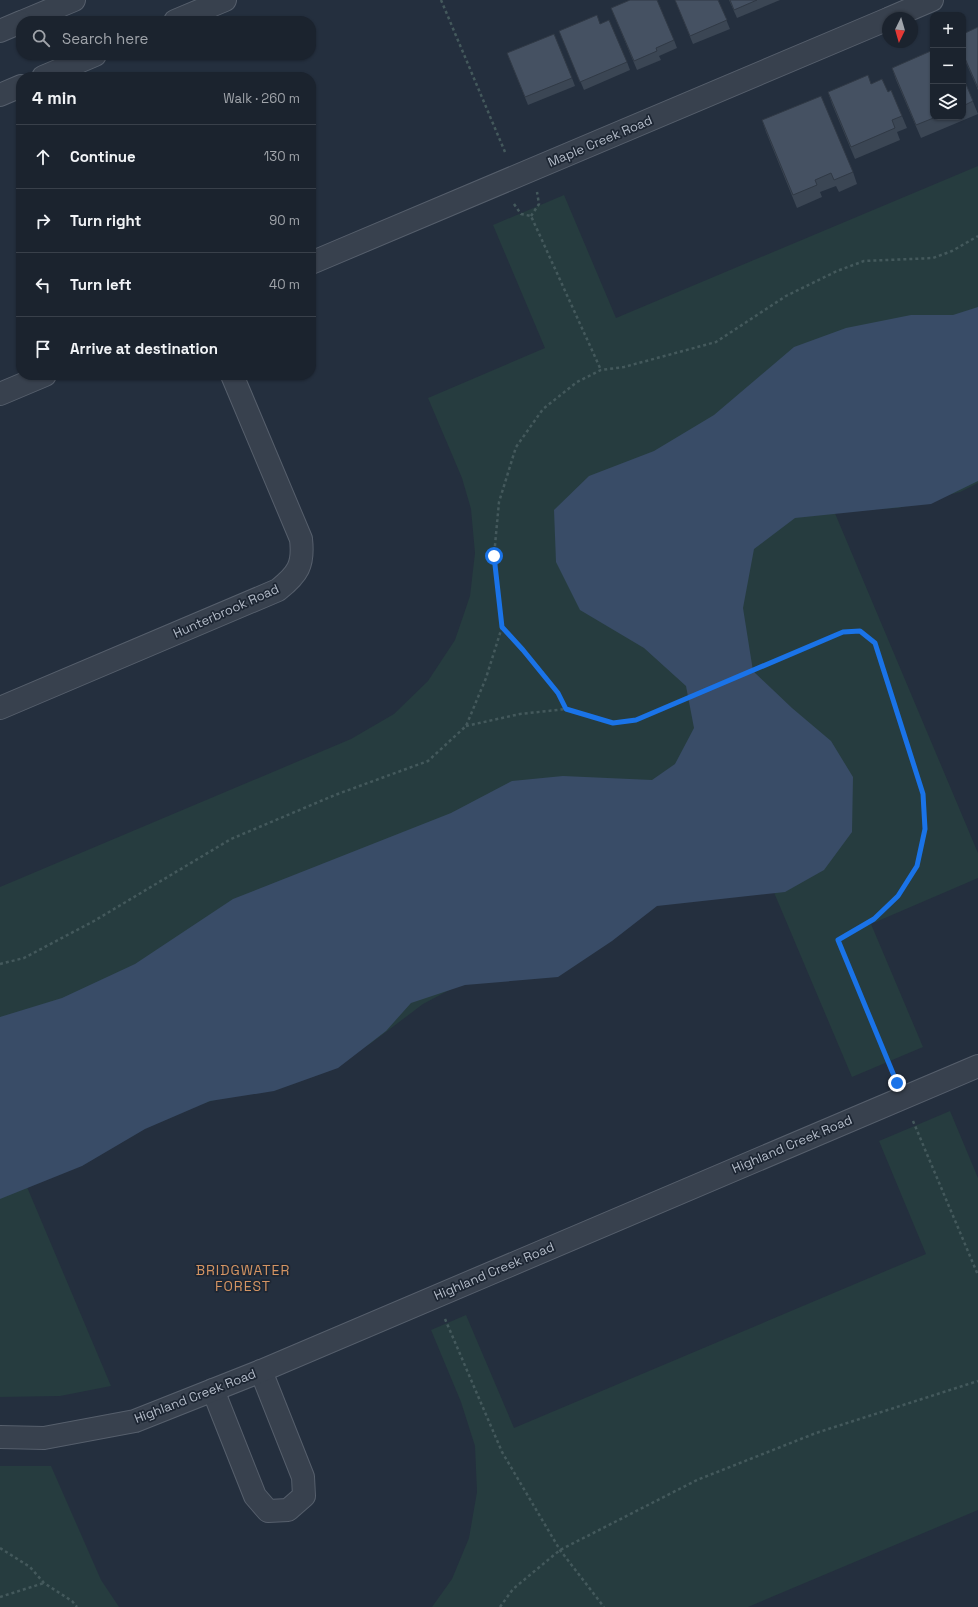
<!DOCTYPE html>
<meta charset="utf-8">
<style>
body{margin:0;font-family:"Space Grotesk",sans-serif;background:#282f3a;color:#f1f3f6}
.controls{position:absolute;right:12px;top:12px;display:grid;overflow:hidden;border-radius:8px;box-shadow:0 1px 3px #0004}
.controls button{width:36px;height:36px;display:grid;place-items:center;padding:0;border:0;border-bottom:1px solid #39404a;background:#1b232e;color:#f1f3f6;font:20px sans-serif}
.compass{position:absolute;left:882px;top:12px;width:36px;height:36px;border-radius:50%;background:#1b232e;box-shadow:0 1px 3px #0004;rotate:185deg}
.stop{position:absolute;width:12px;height:12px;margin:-9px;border:3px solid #1a73e8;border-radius:50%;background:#fff}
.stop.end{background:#1a73e8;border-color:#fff;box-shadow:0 1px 4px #0008}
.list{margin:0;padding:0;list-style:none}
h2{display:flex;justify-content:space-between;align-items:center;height:52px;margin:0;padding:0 16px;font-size:17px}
h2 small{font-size:13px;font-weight:400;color:#a0a4aa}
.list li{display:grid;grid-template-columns:26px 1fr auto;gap:12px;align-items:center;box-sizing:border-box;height:64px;padding:0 16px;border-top:1px solid #39404a}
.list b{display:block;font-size:15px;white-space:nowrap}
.list em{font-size:13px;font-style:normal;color:#a0a4aa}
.icon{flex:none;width:22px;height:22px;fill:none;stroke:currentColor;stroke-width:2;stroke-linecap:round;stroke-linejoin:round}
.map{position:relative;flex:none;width:978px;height:1607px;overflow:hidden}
.search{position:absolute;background:#1b232e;box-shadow:0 1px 3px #0004;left:16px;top:16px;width:300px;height:44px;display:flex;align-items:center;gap:10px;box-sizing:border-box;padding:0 14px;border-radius:16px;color:#a0a4aa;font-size:15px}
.panel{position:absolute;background:#1b232e;box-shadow:0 1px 3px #0004;left:16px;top:72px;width:300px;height:308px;border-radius:16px}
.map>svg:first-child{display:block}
</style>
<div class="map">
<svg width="978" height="1607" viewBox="0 0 978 1607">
<rect width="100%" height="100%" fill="#242f3e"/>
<g fill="#263c3f">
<polygon points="978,166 978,483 960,492 898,508 834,511 978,853 978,878 871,924 923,1047 852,1077 770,883 664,901 486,978 453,988 423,1004 370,1044 334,1064 182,1110 27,1187 111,1386 60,1396 0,1397 0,887 351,739 394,714 428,681 455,640 470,596 475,553 471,509 462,478 428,398 545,348 493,225 564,195 616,318"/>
<polygon points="950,1111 978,1178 978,1510 748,1607 432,1607 452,1579 469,1538 477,1492 475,1446 461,1402 431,1330 466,1315 514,1428 926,1254 879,1141"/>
<polygon points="0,1466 51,1466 101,1580 119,1607 0,1607"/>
</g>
<polygon fill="#394c67" points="978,307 978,481 931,504 795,518 754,549 743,608 753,671 792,708 831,741 853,777 852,832 824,870 785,892 657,906 612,941 558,977 465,985 411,1003 386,1031 338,1068 274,1091 210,1101 145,1129 82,1166 0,1199 0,1017 62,998 135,964 233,899 451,813 512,781 563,776 652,780 675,764 694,728 686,686 644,648 580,610 556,562 554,510 589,476 654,451 714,415 794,347 846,328 911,315 953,315"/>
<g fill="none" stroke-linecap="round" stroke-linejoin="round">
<g stroke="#565f6c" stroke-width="24">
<g id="minor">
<polyline points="890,18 932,0"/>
<polyline points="175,21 225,0"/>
<polyline points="43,77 95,55"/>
<polyline points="0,95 21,86"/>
<polyline points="311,263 888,19"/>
<polyline points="0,394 45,375"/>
<path d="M0 708 278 590C298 574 304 565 301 539L232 375"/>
<polyline points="213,1390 255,1496 268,1511 288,1510 304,1496 303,1477 261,1371"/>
<polyline points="0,1437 44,1438 135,1421 261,1371 978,1066"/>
</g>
</g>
<g stroke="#565f6c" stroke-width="24">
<g id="tertiary">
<polyline points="24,21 74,0"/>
<polyline points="0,31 21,22"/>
</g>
</g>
<g stroke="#44595c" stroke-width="2.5" stroke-dasharray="3 3" stroke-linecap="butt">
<polyline points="441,0 505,152"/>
<polyline points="514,204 521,214 531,216 601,370"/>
<polyline points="531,216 539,204 537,192"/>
<path d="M502 627C525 652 551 678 566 709L613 723 636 720 843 632 860 631 875 643 923 794 925 829 917 866 898 896 874 919 838 940 894 1075"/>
<polyline points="466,726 520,714 566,709"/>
<polyline points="0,964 24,958 94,921 231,839 335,795 428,761 466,726 486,678 502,627 494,556 499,502 516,447 543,409 577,382 601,370 624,367 716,342 786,296 837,271 864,261 933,258 952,251 978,236"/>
<polyline points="913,1121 978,1275"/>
<polyline points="445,1319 502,1452 560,1550 604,1607"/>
<polyline points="0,1548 30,1567 44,1583 72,1601 77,1607"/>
<polyline points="0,1597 44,1583"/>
<polyline points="500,1607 513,1589 560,1550 697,1480 816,1433 978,1381"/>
</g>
<use href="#minor" stroke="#38414e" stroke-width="22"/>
<use href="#tertiary" stroke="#38414e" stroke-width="22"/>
</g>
<g fill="#3b4654">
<polygon points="675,0 718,0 730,29 693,44"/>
<polygon points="729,0 780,0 737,18"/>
<polygon points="611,8 674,40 677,48 659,56 661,60 637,70"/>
<polygon points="600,24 627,62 630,70 584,90 559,31"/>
<polygon points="978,27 978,90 963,56 963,34"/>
<polygon points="507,53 572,78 575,86 528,105"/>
<polygon points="892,68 933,117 963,117 963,77 978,114 921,138 896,80"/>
<polygon points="871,84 888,92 902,116 907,128 897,132 900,140 855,159 832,104 828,92"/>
<polygon points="762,120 853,172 857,184 839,192 836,186 820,192 822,197 797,208 766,132"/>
</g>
<g fill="#455162" stroke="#303945">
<polygon points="630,0 657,0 674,40 656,48 657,51 634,61 611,8"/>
<polygon points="675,0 718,0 727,20 690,36"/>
<polygon points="730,0 757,0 734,10"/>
<polygon points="597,15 600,24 609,20 627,62 580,82 559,31"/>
<polygon points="978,27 978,88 963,54 963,34"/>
<polygon points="554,34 572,78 525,97 507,53"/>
<polygon points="933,50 933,117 936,117 916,125 892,68"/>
<polygon points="868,75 871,84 882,79 888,92 891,90 902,116 892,120 895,128 851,147 828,92"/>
<polygon points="963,77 973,101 963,106"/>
<polygon points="821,96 853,172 834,180 831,173 815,180 817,185 793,195 762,120"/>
</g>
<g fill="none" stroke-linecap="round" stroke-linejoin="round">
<polyline stroke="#1a73e8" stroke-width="5" points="494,556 502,627 523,650 558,693 566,709 613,723 636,720 843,632 860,631 875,643 923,794 925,829 917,866 898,896 874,919 838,940 897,1083"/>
</g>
<g text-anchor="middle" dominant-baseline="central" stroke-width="3.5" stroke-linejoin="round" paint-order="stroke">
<g font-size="13" fill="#b4bcc9" stroke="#1d2633">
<text transform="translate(600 141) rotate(-23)">Maple Creek Road</text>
<text transform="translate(226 611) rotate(-24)">Hunterbrook Road</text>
<text transform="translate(792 1144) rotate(-23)">Highland Creek Road</text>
<text transform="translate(494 1271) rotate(-23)">Highland Creek Road</text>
<text transform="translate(195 1396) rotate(-21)">Highland Creek Road</text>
</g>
<g font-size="14" letter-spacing="1" fill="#d59563" stroke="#1d2633">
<text x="243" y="1270">BRIDGWATER<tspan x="243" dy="16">FOREST</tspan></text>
</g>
</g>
</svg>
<div class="controls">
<button>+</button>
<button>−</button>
<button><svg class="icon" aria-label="layers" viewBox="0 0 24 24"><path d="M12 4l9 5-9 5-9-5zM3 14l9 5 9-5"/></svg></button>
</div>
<svg class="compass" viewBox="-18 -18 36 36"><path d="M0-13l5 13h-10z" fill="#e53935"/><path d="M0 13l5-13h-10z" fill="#a0a4aa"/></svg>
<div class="stop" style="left:494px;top:556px"></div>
<div class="stop end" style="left:897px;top:1083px"></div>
<div class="search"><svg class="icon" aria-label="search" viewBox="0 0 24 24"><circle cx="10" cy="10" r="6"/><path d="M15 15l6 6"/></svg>Search here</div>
<section class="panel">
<h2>4 min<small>Walk · 260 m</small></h2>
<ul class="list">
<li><svg class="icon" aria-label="ahead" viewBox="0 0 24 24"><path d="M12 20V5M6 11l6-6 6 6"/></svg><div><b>Continue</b></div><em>130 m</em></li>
<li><svg class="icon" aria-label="right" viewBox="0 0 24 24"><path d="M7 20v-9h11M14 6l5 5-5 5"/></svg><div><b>Turn right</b></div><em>90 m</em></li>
<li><svg class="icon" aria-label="left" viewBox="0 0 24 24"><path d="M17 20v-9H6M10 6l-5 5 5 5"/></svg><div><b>Turn left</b></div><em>40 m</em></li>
<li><svg class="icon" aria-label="arrive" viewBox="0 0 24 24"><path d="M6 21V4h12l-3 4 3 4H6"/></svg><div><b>Arrive at destination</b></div></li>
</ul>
</section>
</div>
